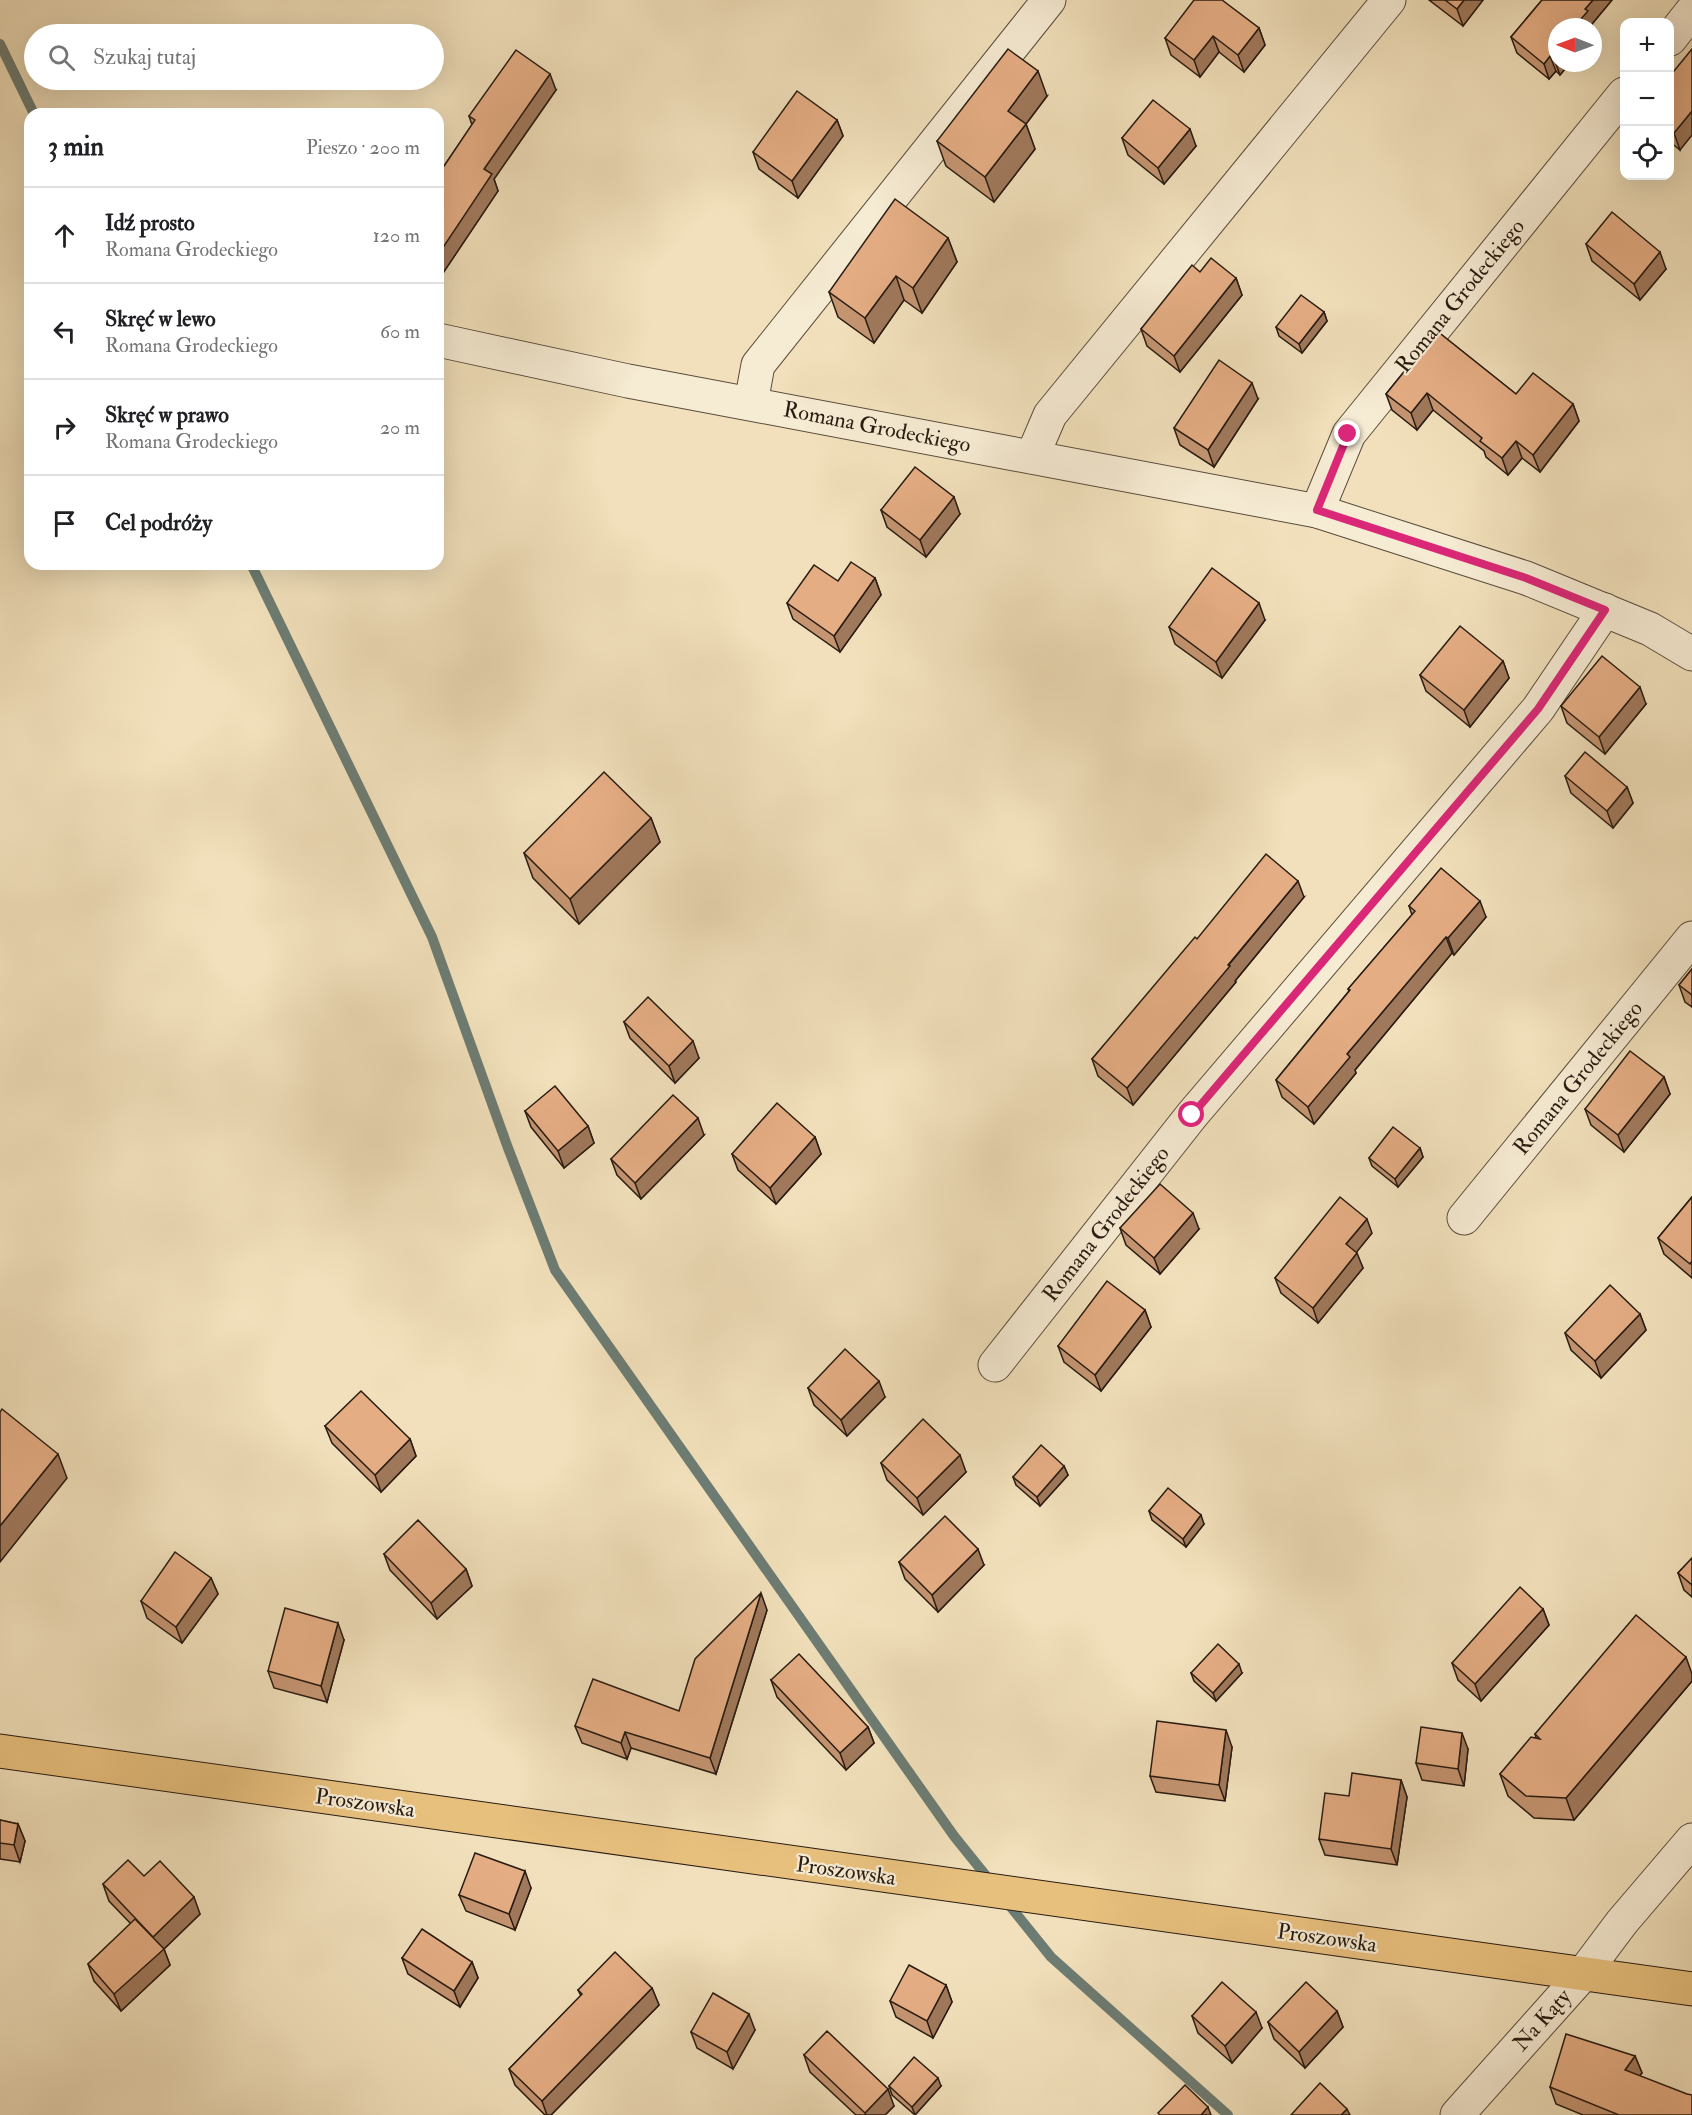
<!DOCTYPE html>
<html lang="pl">
<meta charset="utf-8">
<style>
body{margin:0;font-family:"IM FELL Double Pica",serif;background:#f6f6f6;color:#202124}
.controls{position:absolute;right:18px;top:18px;display:grid;overflow:hidden;border-radius:12px;box-shadow:0 6px 24px #0002}
.controls button{width:54px;height:54px;display:grid;place-items:center;padding:0;border:0;border-bottom:2px solid #e0e0e0;background:#fff;color:#202124;font:30px sans-serif}
.compass{position:absolute;left:1548px;top:18px;width:54px;height:54px;border-radius:50%;background:#fff;box-shadow:0 6px 24px #0002;rotate:271deg}
.stop{position:absolute;width:18px;height:18px;margin:-14px;border:4px solid #db2777;border-radius:50%;background:#fff}
.stop.end{background:#db2777;border-color:#fff;box-shadow:0 2px 6px #0008}
.list{margin:0;padding:0;list-style:none}
h2{display:flex;justify-content:space-between;align-items:center;height:78px;margin:0;padding:0 24px;font-size:26px}
h2 small{font-size:20px;font-weight:400;color:#757577}
.list li{display:grid;grid-template-columns:39px 1fr auto;gap:18px;align-items:center;box-sizing:border-box;height:96px;padding:0 24px;border-top:2px solid #e0e0e0}
.list b{display:block;font-size:22px;white-space:nowrap}
.list p{margin:0;font-size:20px;white-space:nowrap;color:#757577}
.list em{font-size:20px;font-style:normal;color:#757577}
.icon{flex:none;width:33px;height:33px;fill:none;stroke:currentColor;stroke-width:2;stroke-linecap:round;stroke-linejoin:round}
.map{position:relative;flex:none;width:1692px;height:2115px;overflow:hidden}
.search{position:absolute;background:#fff;box-shadow:0 6px 24px #0002;left:24px;top:24px;width:420px;height:66px;display:flex;align-items:center;gap:15px;box-sizing:border-box;padding:0 21px;border-radius:33px;color:#757577;font-size:22px}
.panel{position:absolute;background:#fff;box-shadow:0 6px 24px #0002;left:24px;top:108px;width:420px;height:462px;border-radius:18px}
.map>svg:first-child{display:block}
</style>
<div class="map">
<svg width="1692" height="2115" viewBox="0 0 1692 2115">
<rect width="100%" height="100%" fill="#f1e0bb"/>
<filter id="stains"><feTurbulence type="fractalNoise" baseFrequency=".00333" numOctaves="4"/><feColorMatrix values="0 0 0 0 .2 0 0 0 0 .09 0 0 0 0 .02 0 0 0 .5 -.17"/></filter>
<radialGradient id="worn" r=".72"><stop offset=".6" stop-color="#630" stop-opacity="0"/><stop offset="1" stop-color="#630" stop-opacity=".3"/></radialGradient>
<g fill="none" stroke-linecap="round" stroke-linejoin="round">
<g stroke="#6d7c73" stroke-width="10">
<polyline points="0,44 34,114"/>
<polyline points="251,564 432,937 508,1148 555,1270 954,1836 991,1882"/>
<polyline points="1006,1901 1051,1957 1228,2115"/>
</g>
<g stroke="#5a4c3c" stroke-width="35">
<g id="minor">
<polyline points="1670,39 1692,11"/>
<polyline points="438,340 628,381 1317,511 1526,578 1650,629 1692,654"/>
<polyline points="751,403 758,365 1049,0"/>
<polyline points="1032,457 1050,415 1389,0"/>
<polyline points="1317,511 1349,434 1624,94"/>
<polyline points="1464,1218 1692,938"/>
<polyline points="995,1365 1192,1115 1538,709 1605,610"/>
<polyline points="1457,2115 1583,1974 1622,1922 1692,1840"/>
</g>
</g>
<g stroke="#281b11" stroke-width="35">
<polyline id="major" points="0,1751 1692,1989"/>
</g>
<use href="#minor" stroke="#f6ebd3" stroke-width="33"/>
<use href="#major" stroke="#e8c07e" stroke-width="33"/>
</g>
<g fill="#c59572" stroke="#281b11" stroke-width="1.5">
<polygon points="1429,0 1483,0 1463,26"/>
<polygon points="1542,0 1612,0 1592,24 1593,27 1557,27 1557,63 1570,63 1560,75 1556,71 1549,79 1517,53 1511,37"/>
<polygon points="1259,28 1265,45 1244,72 1219,52 1200,77 1171,55 1165,38"/>
<polygon points="1670,73 1680,150 1670,142"/>
<polygon points="556,90 494,179 498,191 439,279 438,175 472,125 469,116"/>
<polygon points="1047,96 1026,124 1035,149 994,202 946,166 937,141"/>
<polygon points="837,120 843,136 798,198 759,169 753,152"/>
<polygon points="1122,138 1196,146 1164,184 1128,155"/>
<polygon points="948,238 957,262 922,313 904,300 874,343 838,317 829,292"/>
<polygon points="1586,244 1666,269 1640,300 1592,261"/>
<polygon points="1200,272 1236,278 1242,295 1180,372 1147,346 1141,329"/>
<polygon points="1324,312 1327,321 1302,353 1279,336 1276,327"/>
<polygon points="1437,331 1516,394 1573,404 1579,421 1540,472 1522,458 1508,475 1486,457 1484,451 1433,410 1417,430 1392,410 1386,394"/>
<polygon points="1258,399 1214,467 1180,445 1174,428"/>
<polygon points="881,510 960,514 926,557 887,527"/>
<polygon points="875,578 881,595 840,652 793,619 787,603"/>
<polygon points="1265,620 1222,678 1175,644 1169,627"/>
<polygon points="1503,661 1509,678 1470,727 1426,691 1420,675"/>
<polygon points="1646,704 1605,754 1567,723 1561,706"/>
<polygon points="1565,776 1627,787 1633,803 1613,828 1571,793"/>
<polygon points="651,818 660,842 579,924 533,878 524,853"/>
<polygon points="1304,897 1235,981 1236,982 1133,1105 1098,1076 1092,1059 1197,939"/>
<polygon points="1409,906 1486,917 1454,955 1452,953 1355,1070 1356,1073 1314,1124 1282,1097 1276,1080 1349,991 1348,989 1412,915"/>
<polygon points="1692,969 1692,1007 1685,1002 1679,985"/>
<polygon points="624,1022 699,1058 675,1083 630,1038"/>
<polygon points="1664,1077 1670,1094 1624,1152 1591,1125 1585,1109"/>
<polygon points="525,1111 588,1126 594,1143 564,1168 531,1127"/>
<polygon points="704,1135 641,1199 617,1175 611,1159"/>
<polygon points="815,1137 821,1154 776,1204 738,1170 732,1154"/>
<polygon points="1420,1148 1423,1157 1398,1187 1372,1166 1369,1158"/>
<polygon points="1692,1197 1692,1278 1664,1254 1658,1238"/>
<polygon points="1120,1228 1199,1229 1160,1274 1126,1245"/>
<polygon points="1372,1233 1356,1252 1363,1268 1318,1323 1281,1293 1275,1278"/>
<polygon points="1145,1310 1151,1327 1101,1391 1064,1362 1058,1346"/>
<polygon points="1640,1314 1646,1330 1601,1378 1571,1350 1565,1333"/>
<polygon points="808,1388 885,1397 847,1436 814,1405"/>
<polygon points="325,1426 410,1439 416,1456 381,1492 332,1443"/>
<polygon points="881,1463 966,1472 923,1515 887,1480"/>
<polygon points="1064,1466 1068,1475 1040,1506 1016,1485 1013,1477"/>
<polygon points="1149,1511 1204,1524 1186,1547 1152,1520"/>
<polygon points="384,1554 466,1569 472,1586 437,1619 390,1570"/>
<polygon points="1692,1558 1692,1597 1684,1590 1678,1573"/>
<polygon points="899,1562 984,1565 938,1612 905,1579"/>
<polygon points="211,1578 218,1594 182,1643 147,1618 141,1601"/>
<polygon points="1543,1609 1549,1625 1481,1701 1458,1680 1452,1663"/>
<polygon points="767,1610 716,1774 631,1748 627,1759 582,1743 575,1726 679,1711"/>
<polygon points="344,1640 327,1702 274,1688 268,1671"/>
<polygon points="1191,1673 1242,1673 1216,1701 1194,1681"/>
<polygon points="1692,1674 1692,1681 1574,1820 1534,1818 1508,1796 1500,1774 1536,1738 1535,1734"/>
<polygon points="771,1680 868,1727 874,1743 846,1770 777,1697"/>
<polygon points="1232,1747 1225,1801 1156,1792 1150,1776"/>
<polygon points="1468,1749 1464,1786 1422,1780 1416,1763"/>
<polygon points="1401,1780 1407,1797 1397,1865 1325,1855 1319,1839 1349,1796"/>
<polygon points="0,1820 18,1824 25,1841 20,1862 0,1859"/>
<polygon points="144,1876 200,1914 164,1949 170,1965 121,2011 94,1981 88,1964 131,1924 109,1901 103,1884"/>
<polygon points="531,1888 515,1930 466,1911 459,1895"/>
<polygon points="402,1958 472,1962 478,1978 460,2007 408,1974"/>
<polygon points="946,1985 952,2002 933,2038 896,2017 890,2001"/>
<polygon points="652,1988 659,2005 551,2115 545,2115 515,2085 509,2069 581,1996 578,1990"/>
<polygon points="1337,2011 1343,2027 1305,2068 1274,2039 1268,2022"/>
<polygon points="1192,2016 1262,2028 1232,2063 1198,2033"/>
<polygon points="755,2030 733,2069 697,2048 691,2032"/>
<polygon points="804,2055 894,2106 885,2115 856,2115 810,2072"/>
<polygon points="1635,2056 1642,2073 1639,2076 1692,2115 1583,2115 1556,2104 1550,2087"/>
<polygon points="889,2086 941,2086 915,2115 892,2095"/>
</g>
<g fill="#a0795c" stroke="#281b11" stroke-width="1.5">
<polygon points="1464,0 1483,0 1463,26 1457,9"/>
<polygon points="1593,0 1612,0 1592,24 1593,27 1574,27 1585,9"/>
<polygon points="1259,28 1265,45 1244,72 1238,55"/>
<polygon points="1213,36 1219,52 1200,77 1194,60"/>
<polygon points="1550,56 1556,71 1549,79 1544,64"/>
<polygon points="1557,56 1557,63 1570,63 1560,75 1554,59"/>
<polygon points="1038,71 1047,96 1017,136 1008,111"/>
<polygon points="550,74 556,90 494,179 498,191 439,279 438,255 484,169"/>
<polygon points="1692,111 1692,135 1680,150 1674,133"/>
<polygon points="837,120 843,136 798,198 792,181"/>
<polygon points="1026,124 1035,149 994,202 985,177"/>
<polygon points="1190,129 1196,146 1164,184 1158,168"/>
<polygon points="948,238 957,262 922,313 913,288"/>
<polygon points="1660,252 1666,269 1640,300 1634,284"/>
<polygon points="896,276 904,300 874,343 865,318"/>
<polygon points="1236,278 1242,295 1180,372 1174,356"/>
<polygon points="1324,312 1327,321 1302,353 1299,344"/>
<polygon points="1252,383 1258,399 1214,467 1208,450"/>
<polygon points="1427,393 1433,410 1417,430 1411,413"/>
<polygon points="1573,404 1579,421 1540,472 1533,455"/>
<polygon points="1516,441 1522,458 1508,475 1502,458"/>
<polygon points="954,497 960,514 926,557 920,540"/>
<polygon points="875,578 881,595 840,652 834,636"/>
<polygon points="1259,603 1265,620 1222,678 1216,662"/>
<polygon points="1503,661 1509,678 1470,727 1464,710"/>
<polygon points="1640,687 1646,704 1605,754 1599,737"/>
<polygon points="1627,787 1633,803 1613,828 1607,811"/>
<polygon points="651,818 660,842 579,924 570,899"/>
<polygon points="1298,881 1304,897 1235,981 1236,982 1133,1105 1127,1088"/>
<polygon points="1480,901 1486,917 1454,955 1448,938"/>
<polygon points="1446,937 1452,953 1355,1070 1356,1073 1314,1124 1308,1107 1347,1054"/>
<polygon points="693,1041 699,1058 675,1083 669,1066"/>
<polygon points="1664,1077 1670,1094 1624,1152 1618,1135"/>
<polygon points="698,1118 704,1135 641,1199 635,1183"/>
<polygon points="588,1126 594,1143 564,1168 558,1151"/>
<polygon points="815,1137 821,1154 776,1204 770,1188"/>
<polygon points="1420,1148 1423,1157 1398,1187 1395,1179"/>
<polygon points="1193,1213 1199,1229 1160,1274 1154,1258"/>
<polygon points="1367,1219 1372,1233 1351,1259 1346,1244"/>
<polygon points="1357,1253 1363,1268 1318,1323 1313,1308"/>
<polygon points="1145,1310 1151,1327 1101,1391 1095,1375"/>
<polygon points="1640,1314 1646,1330 1601,1378 1595,1361"/>
<polygon points="879,1381 885,1397 847,1436 841,1420"/>
<polygon points="410,1439 416,1456 381,1492 375,1475"/>
<polygon points="58,1454 67,1478 0,1562 0,1526"/>
<polygon points="960,1455 966,1472 923,1515 917,1498"/>
<polygon points="1064,1466 1068,1475 1040,1506 1037,1497"/>
<polygon points="1201,1515 1204,1524 1186,1547 1183,1539"/>
<polygon points="978,1549 984,1565 938,1612 932,1595"/>
<polygon points="466,1569 472,1586 437,1619 431,1603"/>
<polygon points="211,1578 218,1594 182,1643 176,1627"/>
<polygon points="761,1593 767,1610 716,1774 710,1758"/>
<polygon points="1543,1609 1549,1625 1481,1701 1475,1684"/>
<polygon points="338,1623 344,1640 327,1702 321,1686"/>
<polygon points="1686,1657 1692,1674 1692,1681 1574,1820 1566,1798"/>
<polygon points="1239,1664 1242,1673 1216,1701 1213,1693"/>
<polygon points="868,1727 874,1743 846,1770 840,1753"/>
<polygon points="1226,1730 1232,1747 1225,1801 1219,1785"/>
<polygon points="625,1732 631,1748 627,1759 621,1743"/>
<polygon points="1462,1733 1468,1749 1464,1786 1458,1769"/>
<polygon points="1401,1780 1407,1797 1397,1865 1391,1849"/>
<polygon points="18,1824 25,1841 20,1862 14,1845"/>
<polygon points="525,1871 531,1888 515,1930 509,1914"/>
<polygon points="194,1897 200,1914 164,1949 170,1965 121,2011 114,1994 153,1937"/>
<polygon points="472,1962 478,1978 460,2007 454,1991"/>
<polygon points="946,1985 952,2002 933,2038 927,2021"/>
<polygon points="652,1988 659,2005 551,2115 547,2115 542,2101"/>
<polygon points="1337,2011 1343,2027 1305,2068 1299,2052"/>
<polygon points="1256,2012 1262,2028 1232,2063 1225,2046"/>
<polygon points="749,2014 755,2030 733,2069 727,2052"/>
<polygon points="1635,2056 1642,2073 1631,2087 1625,2070"/>
<polygon points="938,2078 941,2086 915,2115 912,2107"/>
<polygon points="888,2089 894,2106 885,2115 866,2115 865,2113"/>
<polygon points="1208,2107 1211,2115 1201,2115"/>
<polygon points="1347,2109 1350,2115 1341,2115"/>
</g>
<g fill="#e5ad84" stroke="#281b11" stroke-width="1.5">
<polygon points="1194,0 1222,0 1259,28 1238,55 1213,36 1194,60 1165,38"/>
<polygon points="1445,0 1464,0 1457,9"/>
<polygon points="1542,0 1593,0 1585,9 1588,11 1574,27 1557,27 1557,56 1554,59 1550,56 1544,64 1511,37"/>
<polygon points="1008,49 1038,71 1008,111 1026,124 985,177 937,141"/>
<polygon points="1692,49 1692,111 1674,133 1670,130 1670,73 1672,70 1674,71"/>
<polygon points="516,50 550,74 484,169 492,174 438,255 438,175 475,120 469,116"/>
<polygon points="797,91 837,120 792,181 753,152"/>
<polygon points="1153,100 1190,129 1158,168 1122,138"/>
<polygon points="895,199 948,238 913,288 896,276 865,318 829,292"/>
<polygon points="1612,212 1660,252 1634,284 1586,244"/>
<polygon points="1211,258 1236,278 1174,356 1141,329 1192,265 1200,272"/>
<polygon points="1301,295 1324,312 1299,344 1276,327"/>
<polygon points="1437,331 1516,394 1533,373 1573,404 1533,455 1516,441 1502,458 1480,441 1482,438 1427,393 1411,413 1386,394"/>
<polygon points="1219,360 1252,383 1208,450 1174,428"/>
<polygon points="915,467 954,497 920,540 881,510"/>
<polygon points="851,562 875,578 834,636 787,603 814,565 838,581"/>
<polygon points="1212,568 1259,603 1216,662 1169,627"/>
<polygon points="1460,626 1503,661 1464,710 1420,675"/>
<polygon points="1602,656 1640,687 1599,737 1561,706"/>
<polygon points="1585,752 1627,787 1607,811 1565,776"/>
<polygon points="604,772 651,818 570,899 524,853"/>
<polygon points="1266,854 1298,881 1228,965 1230,966 1127,1088 1092,1059 1195,937 1197,939"/>
<polygon points="1441,868 1480,901 1448,938 1446,937 1347,1054 1350,1057 1308,1107 1276,1080 1350,990 1348,989 1415,911 1409,906"/>
<polygon points="1692,969 1692,995 1679,985"/>
<polygon points="648,997 693,1041 669,1066 624,1022"/>
<polygon points="1630,1051 1664,1077 1618,1135 1585,1109"/>
<polygon points="555,1086 588,1126 558,1151 525,1111"/>
<polygon points="673,1095 698,1118 635,1183 611,1159"/>
<polygon points="777,1103 815,1137 770,1188 732,1154"/>
<polygon points="1393,1127 1420,1148 1395,1179 1369,1158"/>
<polygon points="1160,1184 1193,1213 1154,1258 1120,1228"/>
<polygon points="1340,1197 1367,1219 1346,1244 1357,1253 1313,1308 1275,1278"/>
<polygon points="1692,1197 1692,1261 1690,1264 1658,1238"/>
<polygon points="1107,1281 1145,1310 1095,1375 1058,1346"/>
<polygon points="1610,1285 1640,1314 1595,1361 1565,1333"/>
<polygon points="845,1349 879,1381 841,1420 808,1388"/>
<polygon points="361,1391 410,1439 375,1475 325,1426"/>
<polygon points="2,1409 58,1454 0,1526 0,1412"/>
<polygon points="923,1419 960,1455 917,1498 881,1463"/>
<polygon points="1041,1445 1064,1466 1037,1497 1013,1477"/>
<polygon points="1168,1488 1201,1515 1183,1539 1149,1511"/>
<polygon points="945,1516 978,1549 932,1595 899,1562"/>
<polygon points="418,1520 466,1569 431,1603 384,1554"/>
<polygon points="175,1552 211,1578 176,1627 141,1601"/>
<polygon points="1692,1558 1692,1585 1678,1573"/>
<polygon points="1520,1587 1543,1609 1475,1684 1452,1663"/>
<polygon points="761,1593 710,1758 625,1732 621,1743 575,1726 593,1679 679,1711 695,1659"/>
<polygon points="285,1608 338,1623 321,1686 268,1671"/>
<polygon points="1636,1615 1686,1657 1566,1798 1526,1796 1500,1774 1531,1737 1540,1739 1535,1734"/>
<polygon points="1218,1644 1239,1664 1213,1693 1191,1673"/>
<polygon points="799,1654 868,1727 840,1753 771,1680"/>
<polygon points="1157,1721 1226,1730 1219,1785 1150,1776"/>
<polygon points="1421,1727 1462,1733 1458,1769 1416,1763"/>
<polygon points="1352,1773 1401,1780 1391,1849 1319,1839 1325,1793 1349,1796"/>
<polygon points="0,1820 18,1824 14,1845 0,1843"/>
<polygon points="475,1853 525,1871 509,1914 459,1895"/>
<polygon points="128,1860 144,1876 160,1861 194,1897 153,1937 103,1884"/>
<polygon points="135,1919 164,1949 114,1994 88,1964"/>
<polygon points="422,1929 472,1962 454,1991 402,1958"/>
<polygon points="615,1952 652,1988 542,2101 509,2069 582,1994 578,1990"/>
<polygon points="909,1965 946,1985 927,2021 890,2001"/>
<polygon points="1222,1982 1256,2012 1225,2046 1192,2016"/>
<polygon points="1306,1982 1337,2011 1299,2052 1268,2022"/>
<polygon points="713,1993 749,2014 727,2052 691,2032"/>
<polygon points="827,2031 888,2089 865,2113 804,2055"/>
<polygon points="1566,2034 1635,2056 1625,2070 1687,2094 1692,2095 1692,2115 1619,2115 1550,2087"/>
<polygon points="914,2057 938,2078 912,2107 889,2086"/>
<polygon points="1320,2083 1347,2109 1341,2115 1291,2115"/>
<polygon points="1185,2085 1208,2107 1201,2115 1160,2115 1158,2113"/>
</g>
<g fill="none" stroke-linecap="round" stroke-linejoin="round">
<polyline stroke="#db2777" stroke-width="8" points="1192,1115 1538,709 1605,610 1526,578 1317,510 1348,434"/>
</g>
<g text-anchor="middle" dominant-baseline="central" stroke-width="4.5" stroke-linejoin="round" paint-order="stroke">
<g font-size="22" fill="#281b11" stroke="#f6ebd3">
<text transform="translate(1460 296) rotate(-51)">Romana Grodeckiego</text>
<text transform="translate(877 427) rotate(11)">Romana Grodeckiego</text>
<text transform="translate(1578 1078) rotate(-51)">Romana Grodeckiego</text>
<text transform="translate(1106 1224) rotate(-52)">Romana Grodeckiego</text>
<text transform="translate(365 1803) rotate(8)">Proszowska</text>
<text transform="translate(846 1871) rotate(8)">Proszowska</text>
<text transform="translate(1327 1938) rotate(8)">Proszowska</text>
<text transform="translate(1542 2020) rotate(-48)">Na Kąty</text>
</g>
</g>
<rect width="100%" height="100%" filter="url(#stains)"/>
<rect width="100%" height="100%" fill="url(#worn)"/>
</svg>
<div class="controls">
<button>+</button>
<button>−</button>
<button><svg class="icon" aria-label="locate" viewBox="0 0 24 24"><circle cx="12" cy="12" r="6"/><path d="M12 2v4M12 18v4M2 12h4M18 12h4"/></svg></button>
</div>
<svg class="compass" viewBox="-18 -18 36 36"><path d="M0-13l5 13h-10z" fill="#e53935"/><path d="M0 13l5-13h-10z" fill="#757577"/></svg>
<div class="stop" style="left:1192px;top:1115px"></div>
<div class="stop end" style="left:1348px;top:434px"></div>
<div class="search"><svg class="icon" aria-label="search" viewBox="0 0 24 24"><circle cx="10" cy="10" r="6"/><path d="M15 15l6 6"/></svg>Szukaj tutaj</div>
<section class="panel">
<h2>3 min<small>Pieszo · 200 m</small></h2>
<ul class="list">
<li><svg class="icon" aria-label="ahead" viewBox="0 0 24 24"><path d="M12 20V5M6 11l6-6 6 6"/></svg><div><b>Idź prosto</b><p>Romana Grodeckiego</p></div><em>120 m</em></li>
<li><svg class="icon" aria-label="left" viewBox="0 0 24 24"><path d="M17 20v-9H6M10 6l-5 5 5 5"/></svg><div><b>Skręć w lewo</b><p>Romana Grodeckiego</p></div><em>60 m</em></li>
<li><svg class="icon" aria-label="right" viewBox="0 0 24 24"><path d="M7 20v-9h11M14 6l5 5-5 5"/></svg><div><b>Skręć w prawo</b><p>Romana Grodeckiego</p></div><em>20 m</em></li>
<li><svg class="icon" aria-label="arrive" viewBox="0 0 24 24"><path d="M6 21V4h12l-3 4 3 4H6"/></svg><div><b>Cel podróży</b></div></li>
</ul>
</section>
</div>
